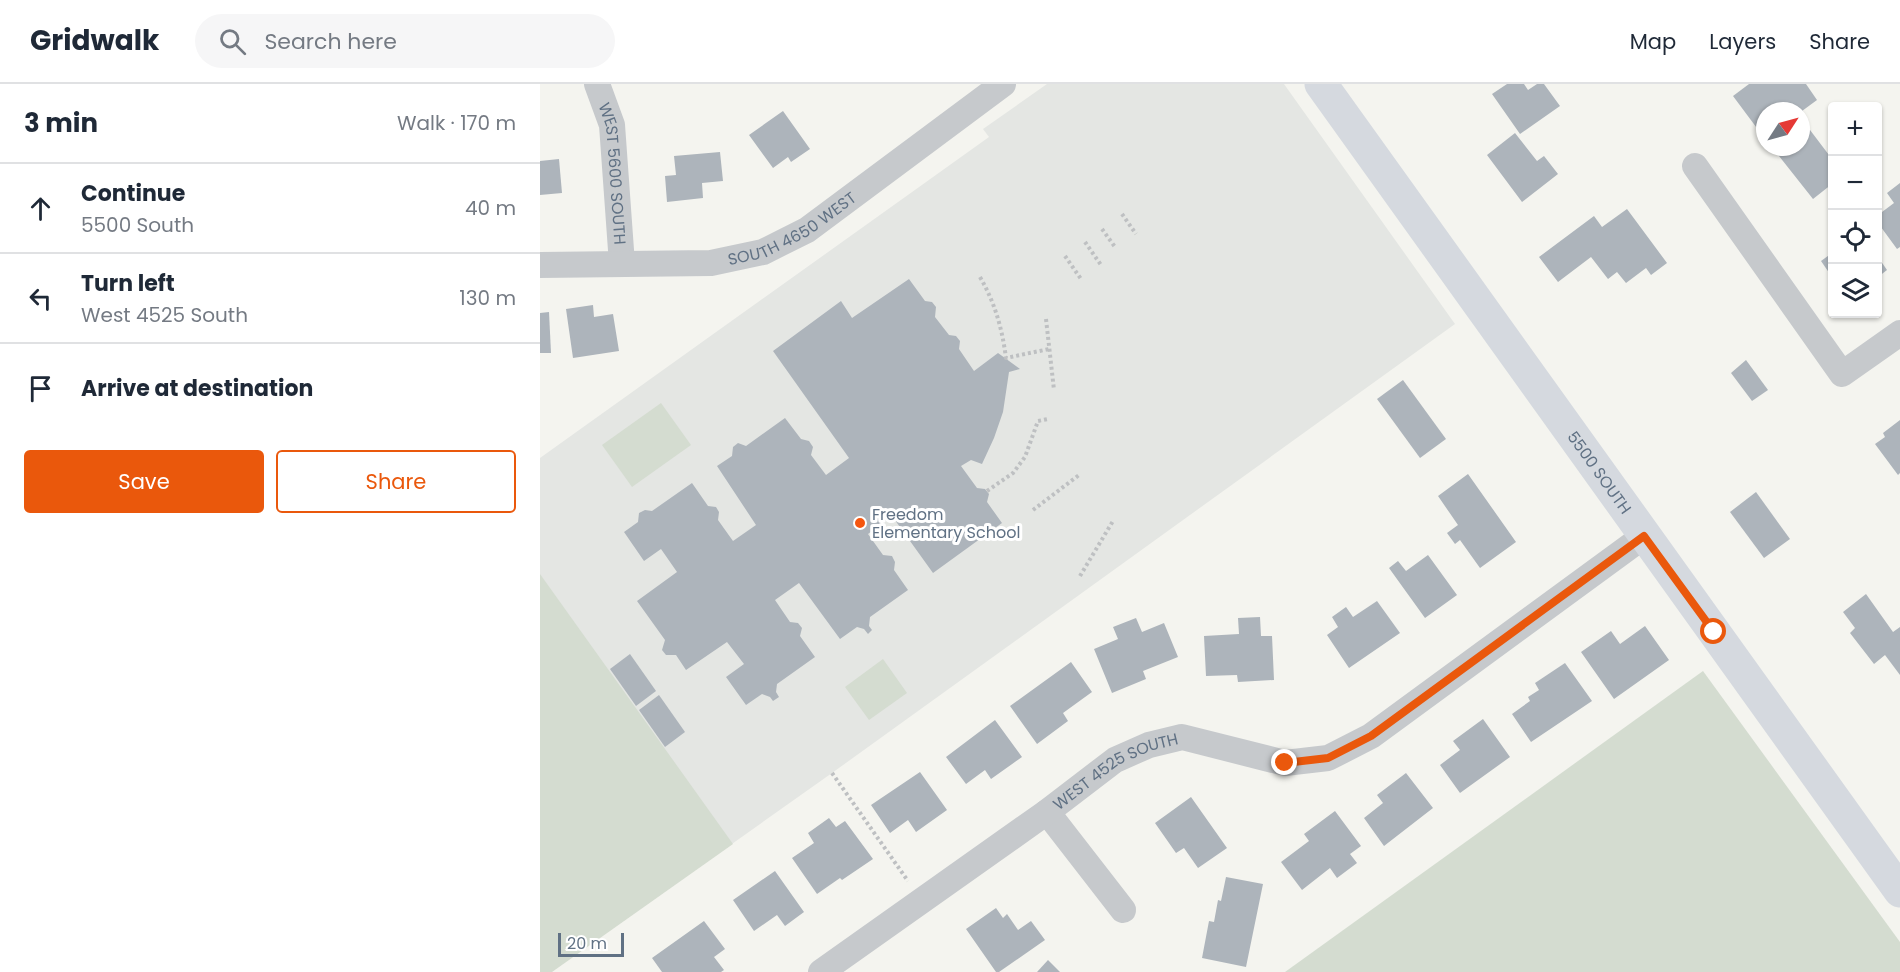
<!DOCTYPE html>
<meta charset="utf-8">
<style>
body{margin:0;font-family:Poppins,sans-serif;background:#f6f6f7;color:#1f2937}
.controls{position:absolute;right:18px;top:18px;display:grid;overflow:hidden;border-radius:6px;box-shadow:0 2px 4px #0004}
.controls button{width:54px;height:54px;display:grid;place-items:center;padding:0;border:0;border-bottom:2px solid #e0e1e3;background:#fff;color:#1f2937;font:30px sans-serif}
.compass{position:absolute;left:1216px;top:18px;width:54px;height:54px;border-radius:50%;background:#fff;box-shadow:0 2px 4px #0004;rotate:54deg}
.scale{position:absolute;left:18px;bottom:15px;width:66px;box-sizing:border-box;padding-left:6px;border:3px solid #607184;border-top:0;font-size:16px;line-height:21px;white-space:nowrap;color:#607184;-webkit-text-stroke:4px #fff;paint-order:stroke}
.stop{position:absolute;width:18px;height:18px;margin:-14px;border:4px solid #ea580c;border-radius:50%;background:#fff}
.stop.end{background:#ea580c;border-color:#fff;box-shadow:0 2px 6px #0008}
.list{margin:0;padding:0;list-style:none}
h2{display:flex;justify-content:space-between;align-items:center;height:78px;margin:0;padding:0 24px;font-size:26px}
h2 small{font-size:20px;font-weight:400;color:#747a83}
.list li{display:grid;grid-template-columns:39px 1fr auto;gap:18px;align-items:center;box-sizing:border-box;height:90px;padding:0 24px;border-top:2px solid #e0e1e3}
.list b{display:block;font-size:22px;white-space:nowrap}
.list p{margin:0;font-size:20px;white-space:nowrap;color:#747a83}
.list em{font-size:20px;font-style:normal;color:#747a83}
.actions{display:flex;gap:12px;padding:18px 24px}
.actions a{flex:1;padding:14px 0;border:2px solid #ea580c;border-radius:6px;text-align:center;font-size:21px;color:#ea580c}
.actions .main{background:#ea580c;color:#fff}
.icon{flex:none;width:33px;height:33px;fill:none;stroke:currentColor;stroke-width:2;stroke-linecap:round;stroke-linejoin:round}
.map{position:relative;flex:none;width:1360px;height:888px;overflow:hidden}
header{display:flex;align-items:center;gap:36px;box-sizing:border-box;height:84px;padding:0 30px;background:#fff;border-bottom:2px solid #e0e1e3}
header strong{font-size:28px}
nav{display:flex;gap:33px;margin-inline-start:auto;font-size:21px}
.search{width:420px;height:54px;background:#f6f6f7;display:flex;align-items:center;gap:15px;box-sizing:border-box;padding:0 21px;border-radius:33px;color:#747a83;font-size:22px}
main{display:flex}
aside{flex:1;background:#fff}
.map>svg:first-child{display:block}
</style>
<header>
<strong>Gridwalk</strong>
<div class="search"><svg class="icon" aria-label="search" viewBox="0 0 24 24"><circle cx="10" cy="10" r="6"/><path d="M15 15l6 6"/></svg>Search here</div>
<nav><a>Map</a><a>Layers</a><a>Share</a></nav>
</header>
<main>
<aside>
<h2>3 min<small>Walk · 170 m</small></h2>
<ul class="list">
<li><svg class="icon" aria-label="ahead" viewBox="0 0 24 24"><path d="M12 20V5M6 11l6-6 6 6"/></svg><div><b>Continue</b><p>5500 South</p></div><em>40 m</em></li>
<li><svg class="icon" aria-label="left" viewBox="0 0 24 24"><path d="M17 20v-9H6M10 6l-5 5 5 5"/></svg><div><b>Turn left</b><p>West 4525 South</p></div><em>130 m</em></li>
<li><svg class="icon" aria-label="arrive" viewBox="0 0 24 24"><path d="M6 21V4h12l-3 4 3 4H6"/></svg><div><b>Arrive at destination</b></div></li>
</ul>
<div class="actions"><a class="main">Save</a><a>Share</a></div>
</aside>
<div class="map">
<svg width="1360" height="888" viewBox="0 0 1360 888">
<rect width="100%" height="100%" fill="#f4f4ef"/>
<polygon fill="#e4e6e3" points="507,0 744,0 915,240 292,689 11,888 0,888 0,374 449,53 443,45"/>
<g fill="#d4dcd0">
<polygon points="121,319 151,361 92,403 62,361"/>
<polygon points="0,490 193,760 12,888 0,888"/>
<polygon points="343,575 367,609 329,636 305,603"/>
<polygon points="1163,587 1360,858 1360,888 745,888"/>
</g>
<g fill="#adb4bb">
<polygon points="967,0 984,0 988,6 997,0 1004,0 1020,22 980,50 952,10"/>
<polygon points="1209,0 1266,0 1277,16 1262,27 1225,27 1225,55 1193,12"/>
<polygon points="243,27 270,65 251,78 248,73 233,84 209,51"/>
<polygon points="1267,42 1292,75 1292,100 1273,115 1235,67 1239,63 1261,63 1261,46"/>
<polygon points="975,49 997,77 1004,72 1018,90 982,118 947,71"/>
<polygon points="180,68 183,97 162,99 163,114 127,118 125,92 136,91 134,72"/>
<polygon points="19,75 22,109 0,111 0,77"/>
<polygon points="1360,99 1360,163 1357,165 1338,139 1338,131 1354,119 1347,109"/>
<polygon points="1087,125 1127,179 1111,191 1106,184 1086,199 1077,188 1068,195 1051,173 1018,198 999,173 1054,132 1062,143"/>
<polygon points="1292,169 1292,193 1281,177"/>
<polygon points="1338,173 1347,186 1338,193"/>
<polygon points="369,195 385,217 392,218 396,223 395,233 409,251 416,252 420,257 419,265 434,287 458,269 480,285 469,288 463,328 454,354 442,380 431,376 421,382 437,404 445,405 449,410 447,418 462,439 393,489 352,432 328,450 343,471 352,472 355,478 354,486 368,506 330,533 329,542 332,546 328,550 324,545 317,543 300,555 259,499 235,516 250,538 258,539 262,544 260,552 275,573 237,600 236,608 239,613 233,617 230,613 222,610 206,621 186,593 204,580 187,558 146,586 136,571 126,571 122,566 125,556 97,517 137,488 121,465 104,477 84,448 98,438 99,429 105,426 112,427 152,399 168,422 176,423 179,428 178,436 193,457 216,441 177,382 192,372 193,363 198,359 206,362 245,334 261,355 269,357 273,363 271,371 286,391 309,374 233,267 301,217 312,234"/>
<polygon points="53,221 54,233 73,230 79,267 33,274 26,225"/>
<polygon points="9,228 11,269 0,269 0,229"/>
<polygon points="1206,276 1228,306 1212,317 1191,289"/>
<polygon points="863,296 906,355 880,374 837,315"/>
<polygon points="1360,336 1360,389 1358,391 1335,360 1345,353 1343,349"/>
<polygon points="928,390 976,458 940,484 920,456 915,460 907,449 918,441 898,412"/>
<polygon points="1216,408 1250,455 1224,474 1190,428"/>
<polygon points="888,471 917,511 885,534 849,484 858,477 866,487"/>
<polygon points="1326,510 1353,548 1360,543 1360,591 1345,571 1334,580 1310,549 1315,544 1303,528"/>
<polygon points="837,517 860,549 809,584 787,551 798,543 792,533 806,523 813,533"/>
<polygon points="720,533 721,552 732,552 734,596 698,598 697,591 666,592 664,552 699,550 698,534"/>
<polygon points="596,534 602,548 624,539 638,573 603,587 606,595 572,609 554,565 578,555 573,543"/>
<polygon points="1105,542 1129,576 1074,615 1041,568 1071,547 1080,560"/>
<polygon points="90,570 116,607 96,622 70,585"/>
<polygon points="531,578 552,608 523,629 528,637 497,660 470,622"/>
<polygon points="1025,579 1052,617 991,658 972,630 990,617 988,613 999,606 995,599"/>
<polygon points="119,611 145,648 125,663 99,626"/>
<polygon points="943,635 970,673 920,709 900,681 920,666 913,657"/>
<polygon points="455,636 482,673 451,695 445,686 426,700 406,673"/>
<polygon points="380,688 407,726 376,748 368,736 350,749 331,721"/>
<polygon points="866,689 893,724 844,762 824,734 843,719 837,711"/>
<polygon points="651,713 687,764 658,784 644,764 636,769 615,739"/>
<polygon points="795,727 821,762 810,770 817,779 797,794 790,784 762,806 741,778 769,757 764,750"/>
<polygon points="289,734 296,743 305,737 333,775 302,796 300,794 277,810 252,774 274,759 268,749"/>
<polygon points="235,787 264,828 245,842 237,831 214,847 193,816"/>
<polygon points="686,793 723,800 706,883 662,874 669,837 674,838 678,816 681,817"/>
<polygon points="456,824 463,834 467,830 478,846 491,837 505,856 459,888 456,888 426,845"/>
<polygon points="164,837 185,865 174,873 184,886 181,888 122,888 112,874"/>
<polygon points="508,876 520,888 497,888"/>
</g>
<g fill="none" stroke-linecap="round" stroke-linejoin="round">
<g stroke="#bec0c2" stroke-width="4" stroke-dasharray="3 3" stroke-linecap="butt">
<polyline points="582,130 596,150"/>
<polyline points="562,145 575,163"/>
<polyline points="545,158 561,181"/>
<polyline points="525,172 541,195"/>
<path d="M440 193C455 219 462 244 466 274L509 265"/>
<polyline points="506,235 514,306"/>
<polyline points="447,407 473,389 485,373 498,337 508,335"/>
<polyline points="493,426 539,391"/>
<polyline points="540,492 573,437"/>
<polyline points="292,689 368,797"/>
</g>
<g stroke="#c6c9cc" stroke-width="26">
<path id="s1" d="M57 0 72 41 82 180"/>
<polyline points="1155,82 1302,290 1360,249"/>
<path id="s2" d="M0 181 171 179 223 168 267 146 463 0"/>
<polyline points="507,728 583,826"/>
<path id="s3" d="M281 888 507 728 575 676 609 661 642 653 745 679 788 674 831 652 1104 452"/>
</g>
<path stroke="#d5d9df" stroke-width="33" id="s4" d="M781 0 1360 807"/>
</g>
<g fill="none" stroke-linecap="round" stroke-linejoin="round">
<polyline stroke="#ea580c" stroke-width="8" points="745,679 788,674 831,652 1104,452 1174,548"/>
</g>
<circle fill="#f5560f" stroke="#fff" stroke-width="2" cx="320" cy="439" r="6"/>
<g text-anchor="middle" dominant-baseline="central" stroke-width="6" stroke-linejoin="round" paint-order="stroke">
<g font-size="16" fill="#607184" stroke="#fff">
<text stroke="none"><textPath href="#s1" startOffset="92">WEST 5600 SOUTH</textPath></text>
<text stroke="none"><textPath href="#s2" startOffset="260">SOUTH 4650 WEST</textPath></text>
<text stroke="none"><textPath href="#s4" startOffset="478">5500 SOUTH</textPath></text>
<text stroke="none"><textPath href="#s3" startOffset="358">WEST 4525 SOUTH</textPath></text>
</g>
<g font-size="16" fill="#607184" stroke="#fff" text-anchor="start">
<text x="332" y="430">Freedom<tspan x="332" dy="18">Elementary School</tspan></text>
</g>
</g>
</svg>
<div class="controls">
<button>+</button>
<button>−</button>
<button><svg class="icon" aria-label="locate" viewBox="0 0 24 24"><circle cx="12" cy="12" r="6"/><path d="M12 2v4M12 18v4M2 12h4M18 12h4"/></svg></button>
<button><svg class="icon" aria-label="layers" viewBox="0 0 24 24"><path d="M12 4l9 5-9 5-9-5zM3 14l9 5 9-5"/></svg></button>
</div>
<svg class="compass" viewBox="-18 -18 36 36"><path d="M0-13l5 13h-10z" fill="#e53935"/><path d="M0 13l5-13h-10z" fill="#747a83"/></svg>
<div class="scale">20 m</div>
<div class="stop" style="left:1174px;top:548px"></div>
<div class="stop end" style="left:745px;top:679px"></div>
</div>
</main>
